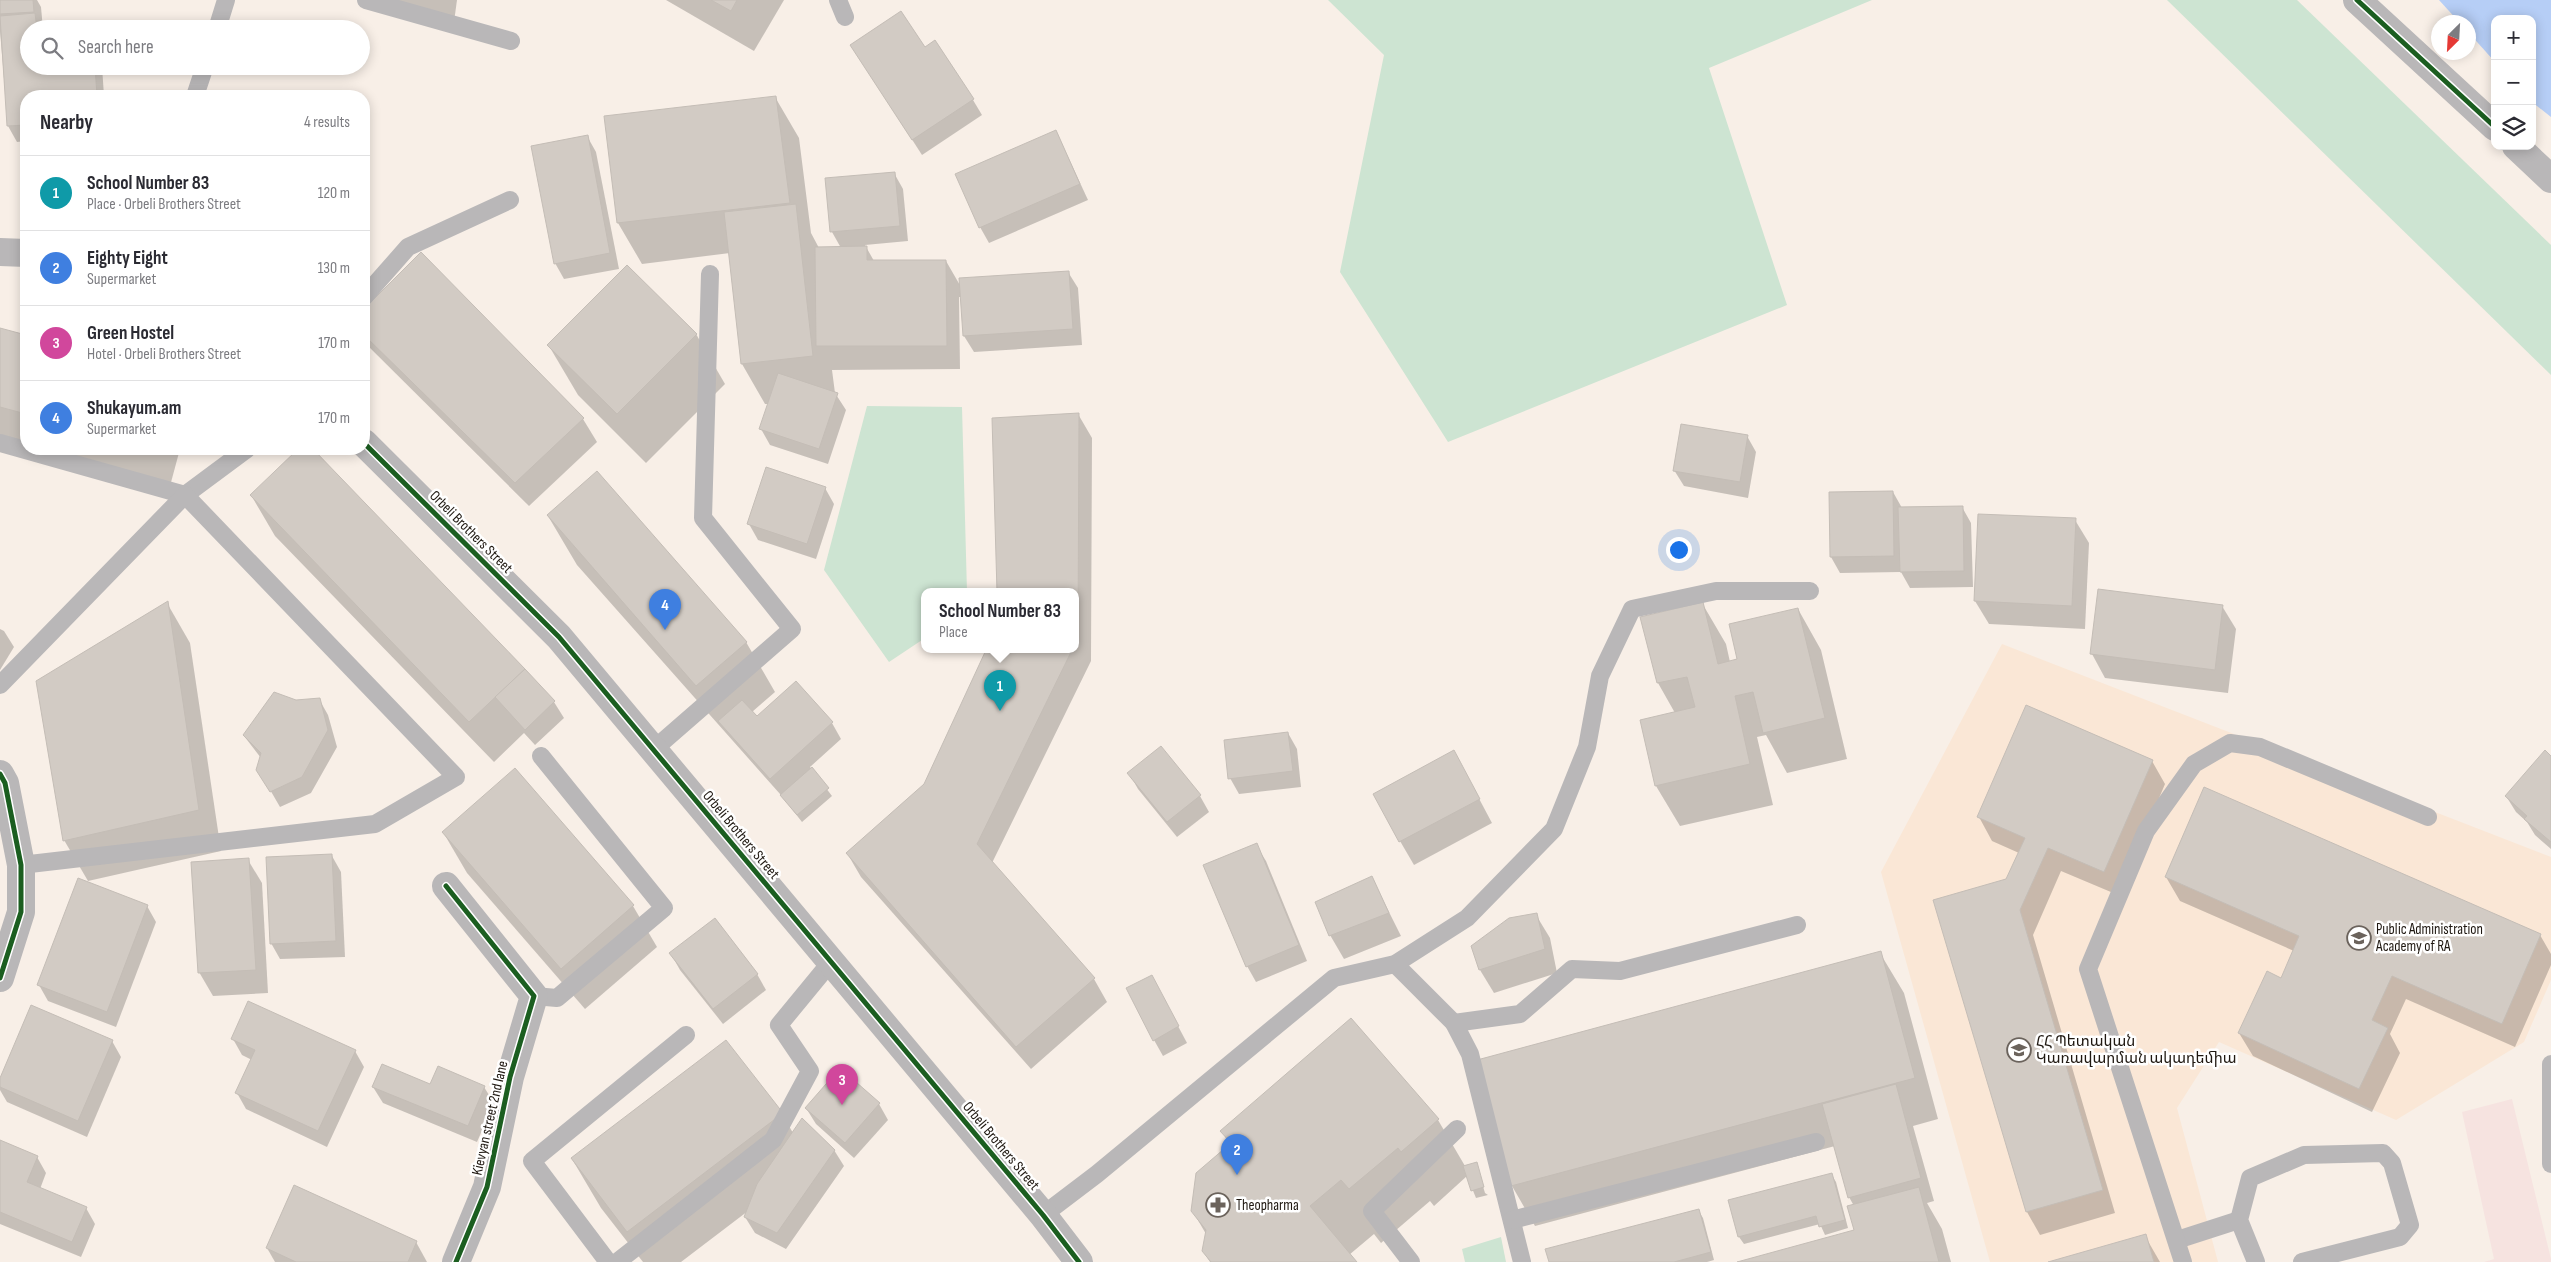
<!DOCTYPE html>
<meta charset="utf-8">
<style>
body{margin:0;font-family:"Sofia Sans Condensed","Noto Sans Armenian",sans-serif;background:#f7f7f7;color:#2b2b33}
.controls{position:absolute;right:15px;top:15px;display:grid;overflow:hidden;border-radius:10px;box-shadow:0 2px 12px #0003}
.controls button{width:45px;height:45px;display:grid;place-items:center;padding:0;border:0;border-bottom:1px solid #e1e1e2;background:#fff;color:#2b2b33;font:25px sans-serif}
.compass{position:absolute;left:2431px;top:15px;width:45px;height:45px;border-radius:50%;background:#fff;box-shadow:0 2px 12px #0003;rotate:204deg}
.you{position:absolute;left:1678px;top:549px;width:18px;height:18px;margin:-12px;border:4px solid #fff;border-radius:50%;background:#1a73e8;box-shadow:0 0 0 8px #1a73e833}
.badge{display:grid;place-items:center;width:32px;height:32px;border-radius:50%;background:#6b635c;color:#fff;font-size:16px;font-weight:700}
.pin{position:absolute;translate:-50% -41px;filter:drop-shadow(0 1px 2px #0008)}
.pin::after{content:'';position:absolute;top:26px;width:18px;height:15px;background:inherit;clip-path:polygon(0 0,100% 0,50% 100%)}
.popup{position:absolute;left:921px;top:588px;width:158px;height:65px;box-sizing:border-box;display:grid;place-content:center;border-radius:10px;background:#fff;filter:drop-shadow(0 1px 4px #0005);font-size:16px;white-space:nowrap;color:#7c7c81}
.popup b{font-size:19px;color:#2b2b33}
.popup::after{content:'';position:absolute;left:50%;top:100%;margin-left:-10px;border:10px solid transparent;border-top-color:#fff}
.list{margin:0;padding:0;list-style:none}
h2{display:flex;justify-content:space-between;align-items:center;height:65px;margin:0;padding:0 20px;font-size:21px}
h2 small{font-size:16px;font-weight:400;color:#7c7c81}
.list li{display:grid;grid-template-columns:32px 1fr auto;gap:15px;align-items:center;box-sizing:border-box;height:75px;padding:0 20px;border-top:1px solid #e1e1e2}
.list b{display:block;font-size:19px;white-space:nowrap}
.list p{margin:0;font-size:16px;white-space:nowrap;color:#7c7c81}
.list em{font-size:16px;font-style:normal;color:#7c7c81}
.icon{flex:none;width:28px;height:28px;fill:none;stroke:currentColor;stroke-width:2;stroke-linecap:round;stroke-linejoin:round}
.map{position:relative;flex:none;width:2551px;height:1262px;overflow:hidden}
.search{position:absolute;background:#fff;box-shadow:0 2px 12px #0003;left:20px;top:20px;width:350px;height:55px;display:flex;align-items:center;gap:12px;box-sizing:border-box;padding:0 18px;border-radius:28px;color:#7c7c81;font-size:19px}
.panel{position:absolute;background:#fff;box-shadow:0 2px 12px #0003;left:20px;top:90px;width:350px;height:365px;border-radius:20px}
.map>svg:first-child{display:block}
</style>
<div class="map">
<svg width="2551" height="1262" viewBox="0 0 2551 1262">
<rect width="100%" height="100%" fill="#f8efe7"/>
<polygon fill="#fae7d6" points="2002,644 2551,857 2551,980 2524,1042 2396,1120 2219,1042 2177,1108 2218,1262 1990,1262 1881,872"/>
<polygon fill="#f6e3e0" points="2512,1099 2551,1259 2551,1262 2484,1262 2494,1259 2462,1112"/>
<g fill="#cde4d2">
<polygon points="1328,0 1872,0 1709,68 1787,305 1448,442 1340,272 1384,55"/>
<polygon points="2167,0 2297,0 2551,245 2551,375"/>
<polygon points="867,406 962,407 967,592 925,592 925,638 889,662 824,570"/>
<polygon points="1501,1237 1506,1262 1465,1262 1462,1249"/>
</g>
<polygon fill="#b6cef6" points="2439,0 2551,0 2551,117 2532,102 2532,19 2495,19 2495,62 2469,33 2468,22 2459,22"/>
<g fill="#0003">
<polygon points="0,0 37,0 41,7 43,29 29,29 29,66 102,66 104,96 26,96 26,141 17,142 8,126 0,31"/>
<polygon points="394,0 457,0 454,22"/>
<polygon points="666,0 784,0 754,51"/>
<polygon points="851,45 925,49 973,100 982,115 922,155"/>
<polygon points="775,97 799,138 811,233 819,248 841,248 832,232 894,173 903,189 908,241 865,245 874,261 946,261 961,287 1068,272 1078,288 1082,345 974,352 964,336 962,297 959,297 960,369 832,370 835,393 846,410 828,464 770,445 761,429 769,404 765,404 742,364 730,253 642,264 618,223 605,117"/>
<polygon points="1056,131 1088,200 989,243 980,227"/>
<polygon points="587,136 596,152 619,269 564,279 555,263"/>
<polygon points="421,253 583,419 597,442 529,506 364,342 364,311"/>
<polygon points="0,330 26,337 26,448 0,441"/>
<polygon points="696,334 725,384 646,463 578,395 549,346"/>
<polygon points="1078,414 1092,438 1091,661 992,863 1094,979 1107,1002 1031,1069 861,877 847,853 925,785 988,650 1075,650 1075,592 998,592 993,419"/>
<polygon points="1747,436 1756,452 1748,498 1684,486 1674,470"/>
<polygon points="31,449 180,449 170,486"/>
<polygon points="300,449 311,449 554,702 564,718 535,745 524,733 494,762 275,536 251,495"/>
<polygon points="825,488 834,504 816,559 758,540 749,524"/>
<polygon points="1893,492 1902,508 1962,507 1971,523 1973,587 1910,588 1901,572 1840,573 1831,557"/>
<polygon points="548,516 746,642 775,692 752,712 757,718 796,683 832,723 841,739 810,767 832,796 802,822 780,794 577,565"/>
<polygon points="2075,520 2089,543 2085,629 1989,624 1975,601"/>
<polygon points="167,603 190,643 221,851 88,881 64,840"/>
<polygon points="1702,603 1726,644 1730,662 1738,660 1798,609 1821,650 1847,759 1787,773 1766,735 1757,737 1773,805 1680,826 1656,786 1675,713 1658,683 1642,618"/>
<polygon points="2222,606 2236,629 2228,693 2105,678 2092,654"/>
<polygon points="0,629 4,631 14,647 0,670"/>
<polygon points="319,699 328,715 337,747 311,793 280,807 258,769 261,758 244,736 296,701"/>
<polygon points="1288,733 1297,749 1301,787 1239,794 1230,778"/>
<polygon points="2551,757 2551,849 2535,835 2527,822 2516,812 2506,796"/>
<polygon points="2152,761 2165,784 2118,895 2061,871 2033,935 2115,1213 2040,1235 2027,1212 2007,880 2019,853 1992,841 1979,817"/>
<polygon points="515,770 633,906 657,947 585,1009 467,873 443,832"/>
<polygon points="1129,773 1200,796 1209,812 1177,837 1138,789"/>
<polygon points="1467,776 1492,823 1414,865 1400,841"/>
<polygon points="1256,845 1266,861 1307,961 1256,982 1247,966"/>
<polygon points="332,856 341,872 345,957 280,959 271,943"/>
<polygon points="248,860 262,883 268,993 213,996 199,972"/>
<polygon points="2166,877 2540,935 2551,954 2551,965 2515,1047 2406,999 2390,1034 2400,1053 2372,1112 2253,1056 2239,1033 2281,979 2294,951 2180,901"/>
<polygon points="1372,878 1401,936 1344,959 1330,935"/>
<polygon points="147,906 156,922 116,1027 48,1001 39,985"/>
<polygon points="1536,915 1550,938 1557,973 1494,993 1480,970"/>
<polygon points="1880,953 1904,993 1938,1119 1913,1126 1934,1201 1927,1203 1942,1229 1951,1262 1742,1262 1855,1231 1854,1206 1849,1197 1835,1146 1535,1226 1512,1186"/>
<polygon points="671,954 757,974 766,990 723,1024 680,970"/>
<polygon points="1160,992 1187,1043 1163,1056 1154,1040"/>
<polygon points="233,1039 355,1051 364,1067 327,1147 246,1109 237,1093 252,1060 242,1055"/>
<polygon points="112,1041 121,1057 87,1137 7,1102 0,1090 0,1081"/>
<polygon points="431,1086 484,1087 494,1103 477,1142 383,1103 373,1087"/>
<polygon points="879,1104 888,1120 854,1158 816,1124 806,1108"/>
<polygon points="782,1114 793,1133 834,1150 844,1166 786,1249 755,1233 745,1217 748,1211 681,1262 643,1262 601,1208 572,1159"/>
<polygon points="1438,1120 1465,1166 1476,1163 1485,1193 1488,1195 1476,1198 1467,1176 1434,1206 1430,1201 1381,1243 1374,1234 1349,1255 1355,1262 1210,1262 1203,1251 1206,1234 1192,1210 1230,1145 1222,1131"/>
<polygon points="0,1142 37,1157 46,1173 40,1189 86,1208 95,1224 81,1257 0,1224"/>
<polygon points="1831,1174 1836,1182 1848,1228 1825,1235 1820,1224 1744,1244 1739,1237 1730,1201"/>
<polygon points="1698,1210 1703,1218 1714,1260 1707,1262 1550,1262"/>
<polygon points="2145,1236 2160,1262 2052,1262"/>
<polygon points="416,1242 427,1262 275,1262 267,1248"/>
</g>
<g fill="#d2cbc4" stroke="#c4bdb6">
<polygon points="0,0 33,0 34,12 0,14"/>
<polygon points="711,0 737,0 731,11"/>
<polygon points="901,11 925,47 935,40 974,99 912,140 850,45"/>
<polygon points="35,13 37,29 29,29 29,66 95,66 97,96 26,96 26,125 7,126 0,16"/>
<polygon points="776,96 790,203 617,223 604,116"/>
<polygon points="1056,130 1080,184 979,228 955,174"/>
<polygon points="588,135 610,253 554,264 531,146"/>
<polygon points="895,172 900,226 830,232 825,178"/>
<polygon points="796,204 813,356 741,364 724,212"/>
<polygon points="867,246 867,260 946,260 947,346 816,346 815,247"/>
<polygon points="421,252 584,418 515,483 364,335 364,309"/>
<polygon points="627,265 697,334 617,414 547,345"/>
<polygon points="1069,271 1073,329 963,336 959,278"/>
<polygon points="0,328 26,335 26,414 0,407"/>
<polygon points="778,373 838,393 819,449 759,429"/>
<polygon points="1079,413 1078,637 1075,643 1075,592 997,592 992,418"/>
<polygon points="1681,424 1748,435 1740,482 1673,471"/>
<polygon points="298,449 313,449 525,669 469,722 250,495"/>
<polygon points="766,467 826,487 807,544 747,524"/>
<polygon points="597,471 747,642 696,686 547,515"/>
<polygon points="1893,491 1894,556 1830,557 1829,492"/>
<polygon points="1963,506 1964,571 1900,572 1898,507"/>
<polygon points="1978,514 2076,518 2072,606 1974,601"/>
<polygon points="2098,589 2223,605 2215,670 2090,654"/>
<polygon points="168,601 199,810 63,841 36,681"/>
<polygon points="1703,602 1718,664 1737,659 1729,624 1798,608 1825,718 1763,733 1753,692 1735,696 1750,764 1655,786 1640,720 1695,707 1687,677 1657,683 1640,617"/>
<polygon points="986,650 1072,650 977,844 1095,978 1016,1047 846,853 924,784"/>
<polygon points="525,669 555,701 525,730 495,697"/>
<polygon points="796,681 833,722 770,779 718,721 742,700 757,716"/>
<polygon points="274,692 296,700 320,698 328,730 302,777 270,792 256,770 261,753 243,735"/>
<polygon points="2026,705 2153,760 2104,872 2048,848 2020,910 2103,1190 2026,1212 1933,900 2006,879 2025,838 1977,817"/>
<polygon points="1288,732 1293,771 1228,779 1224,740"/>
<polygon points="1161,746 1201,795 1167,822 1127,773"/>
<polygon points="1454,750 1480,799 1399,842 1373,794"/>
<polygon points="2545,750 2551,756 2551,842 2524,819 2527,816 2505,796"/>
<polygon points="812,767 829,788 797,815 780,795"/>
<polygon points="515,768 634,905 561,969 442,832"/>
<polygon points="2204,787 2541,934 2502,1024 2392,976 2372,1020 2388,1028 2359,1089 2238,1033 2267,971 2281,978 2299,936 2165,877"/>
<polygon points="1257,843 1299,945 1246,967 1203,865"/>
<polygon points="332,854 336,941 270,944 266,857"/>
<polygon points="249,858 256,970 198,973 191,862"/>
<polygon points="1372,876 1389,913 1329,936 1315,902"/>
<polygon points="78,878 148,905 107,1012 37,985"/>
<polygon points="1537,913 1545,949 1479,970 1471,946 1509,918"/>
<polygon points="715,918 758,974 713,1009 669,953"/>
<polygon points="1881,951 1915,1078 1511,1186 1477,1060"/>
<polygon points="1152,975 1179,1026 1153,1041 1126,988"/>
<polygon points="248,1001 356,1050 318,1131 235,1093 255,1050 231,1039"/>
<polygon points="31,1005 113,1040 78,1121 0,1087 0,1078"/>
<polygon points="1351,1018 1439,1119 1401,1152 1398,1148 1349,1189 1341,1180 1310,1206 1357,1262 1211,1262 1202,1251 1206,1230 1191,1211 1196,1173 1231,1143 1220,1131"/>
<polygon points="726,1040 783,1113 627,1232 571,1158"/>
<polygon points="382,1064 430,1084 438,1066 485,1086 468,1126 372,1087"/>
<polygon points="840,1068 880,1103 845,1143 805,1108"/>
<polygon points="1896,1084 1921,1178 1848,1198 1822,1104"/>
<polygon points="802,1118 835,1150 777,1233 744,1217 757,1184"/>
<polygon points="0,1140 38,1156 27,1182 87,1207 72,1242 0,1212"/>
<polygon points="1477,1162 1484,1187 1471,1191 1463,1166"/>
<polygon points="1832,1173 1845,1220 1819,1227 1816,1216 1738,1237 1728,1200"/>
<polygon points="294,1185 417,1241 408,1262 296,1262 266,1248"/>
<polygon points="1919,1187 1939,1262 1737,1262 1854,1230 1847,1206"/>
<polygon points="1699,1209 1711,1252 1674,1262 1549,1262 1545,1249"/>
<polygon points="2146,1234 2154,1262 2048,1262"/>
</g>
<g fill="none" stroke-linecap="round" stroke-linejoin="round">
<g stroke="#b9b7b8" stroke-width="18">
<polyline points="366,0 511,41"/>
<polyline points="838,0 845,17"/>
<polyline points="217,29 226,0"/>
<polyline points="195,96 205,66"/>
<polyline points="364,297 408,247 510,200"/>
<polyline points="0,443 185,495 247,449"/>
<polyline points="0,685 185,495 456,777 375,824 21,865"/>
<polyline points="653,750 792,629 703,518 710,274"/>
<polyline points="1395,964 1454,1023 1470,1054 1522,1262"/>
<polyline points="534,996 557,998 664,908 541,756"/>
<polyline points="1454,1023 1520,1014 1572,969 1620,971 1797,925"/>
<polyline points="2551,1064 2551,1164"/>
<polyline points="1043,1215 1097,1174 1334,978 1395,964 1467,918 1554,829 1587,747 1600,676 1632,609 1716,591 1810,591"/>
<polyline points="1512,1220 1816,1142"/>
<polyline points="2177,1240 2239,1220"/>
<polyline points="608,1262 532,1161 686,1035"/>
<polyline points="617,1262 773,1140 810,1071 779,1025 830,963"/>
<polyline points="1411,1262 1372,1211 1457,1129"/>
<polyline points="2183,1262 2088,969 2146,831 2194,764 2230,743 2260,747 2428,817"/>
<polyline points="2256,1262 2239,1220 2250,1178 2304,1155 2383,1153 2392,1163 2410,1225 2400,1237 2302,1262"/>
</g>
<g stroke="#b9b7b8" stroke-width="28">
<polyline points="0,774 5,783 21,865 21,912 0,978"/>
<polyline points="446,886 534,996 510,1077 487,1187 456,1262"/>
</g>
<g stroke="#b9b7b8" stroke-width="28">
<polyline points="2357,0 2495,127"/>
<polyline points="2516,146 2551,179"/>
<polyline points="0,252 26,253"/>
<polyline points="364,443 559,637 1043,1215 1079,1262"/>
</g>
<g stroke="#fff" stroke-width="8">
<g id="cycleway">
<polyline points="2357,0 2495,127"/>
<polyline points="364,443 559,637 1043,1215 1079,1262"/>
<polyline points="0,774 5,783 21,865 21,912 0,978"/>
<polyline points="446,886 534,996 510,1077 487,1187 456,1262"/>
</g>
</g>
<use href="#cycleway" stroke="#1b5e20" stroke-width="5"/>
</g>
<defs>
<g id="university-ring" transform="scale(1.25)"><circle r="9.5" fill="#fff" stroke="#6b635c" stroke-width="1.5"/><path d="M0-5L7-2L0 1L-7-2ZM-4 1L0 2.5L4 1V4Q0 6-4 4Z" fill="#6b635c"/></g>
<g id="pharmacy-ring" transform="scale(1.25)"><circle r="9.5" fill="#fff" stroke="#6b635c" stroke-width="1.5"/><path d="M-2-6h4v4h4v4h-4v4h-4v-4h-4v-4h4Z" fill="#6b635c"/></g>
</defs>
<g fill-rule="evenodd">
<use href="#university-ring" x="2359" y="938"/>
<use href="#university-ring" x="2019" y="1050"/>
<use href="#pharmacy-ring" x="1218" y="1205"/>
</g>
<g text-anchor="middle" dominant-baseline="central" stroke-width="5" stroke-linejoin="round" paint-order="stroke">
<g font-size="15" fill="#1f1811" stroke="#fff">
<text transform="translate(471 532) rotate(45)">Orbeli Brothers Street</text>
<text transform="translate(741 835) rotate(50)">Orbeli Brothers Street</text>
<text transform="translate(490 1118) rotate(-77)">Kievyan street 2nd lane</text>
<text transform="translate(1001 1146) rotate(50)">Orbeli Brothers Street</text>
</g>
<g font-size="15" fill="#1f1811" stroke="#fff" text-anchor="start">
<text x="2376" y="929">Public Administration<tspan x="2376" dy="17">Academy of RA</tspan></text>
<text x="2036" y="1041">ՀՀ Պետական<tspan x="2036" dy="17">Կառավարման ակադեմիա</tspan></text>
<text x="1236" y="1205">Theopharma</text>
</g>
</g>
</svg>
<div class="controls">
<button>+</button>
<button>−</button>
<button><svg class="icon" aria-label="layers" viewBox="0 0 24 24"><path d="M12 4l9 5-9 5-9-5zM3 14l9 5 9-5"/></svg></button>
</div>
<svg class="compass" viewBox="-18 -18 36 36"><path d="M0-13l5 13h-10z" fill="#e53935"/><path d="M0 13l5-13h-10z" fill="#7c7c81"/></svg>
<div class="you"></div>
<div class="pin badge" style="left:1000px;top:711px;background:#0f9aa8">1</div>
<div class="popup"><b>School Number 83</b>Place</div>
<div class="pin badge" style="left:1237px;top:1175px;background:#3f7fe0">2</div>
<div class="pin badge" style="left:842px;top:1105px;background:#d1479c">3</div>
<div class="pin badge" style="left:665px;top:630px;background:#3f7fe0">4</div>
<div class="search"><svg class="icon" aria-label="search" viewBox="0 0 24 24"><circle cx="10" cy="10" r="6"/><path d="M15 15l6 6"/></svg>Search here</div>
<section class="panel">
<h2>Nearby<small>4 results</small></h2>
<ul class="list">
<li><span class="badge" style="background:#0f9aa8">1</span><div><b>School Number 83</b><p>Place · Orbeli Brothers Street</p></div><em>120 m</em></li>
<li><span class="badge" style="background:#3f7fe0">2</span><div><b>Eighty Eight</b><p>Supermarket</p></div><em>130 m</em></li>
<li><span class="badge" style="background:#d1479c">3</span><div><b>Green Hostel</b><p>Hotel · Orbeli Brothers Street</p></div><em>170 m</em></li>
<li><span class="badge" style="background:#3f7fe0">4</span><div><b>Shukayum.am</b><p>Supermarket</p></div><em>170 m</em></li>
</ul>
</section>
</div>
